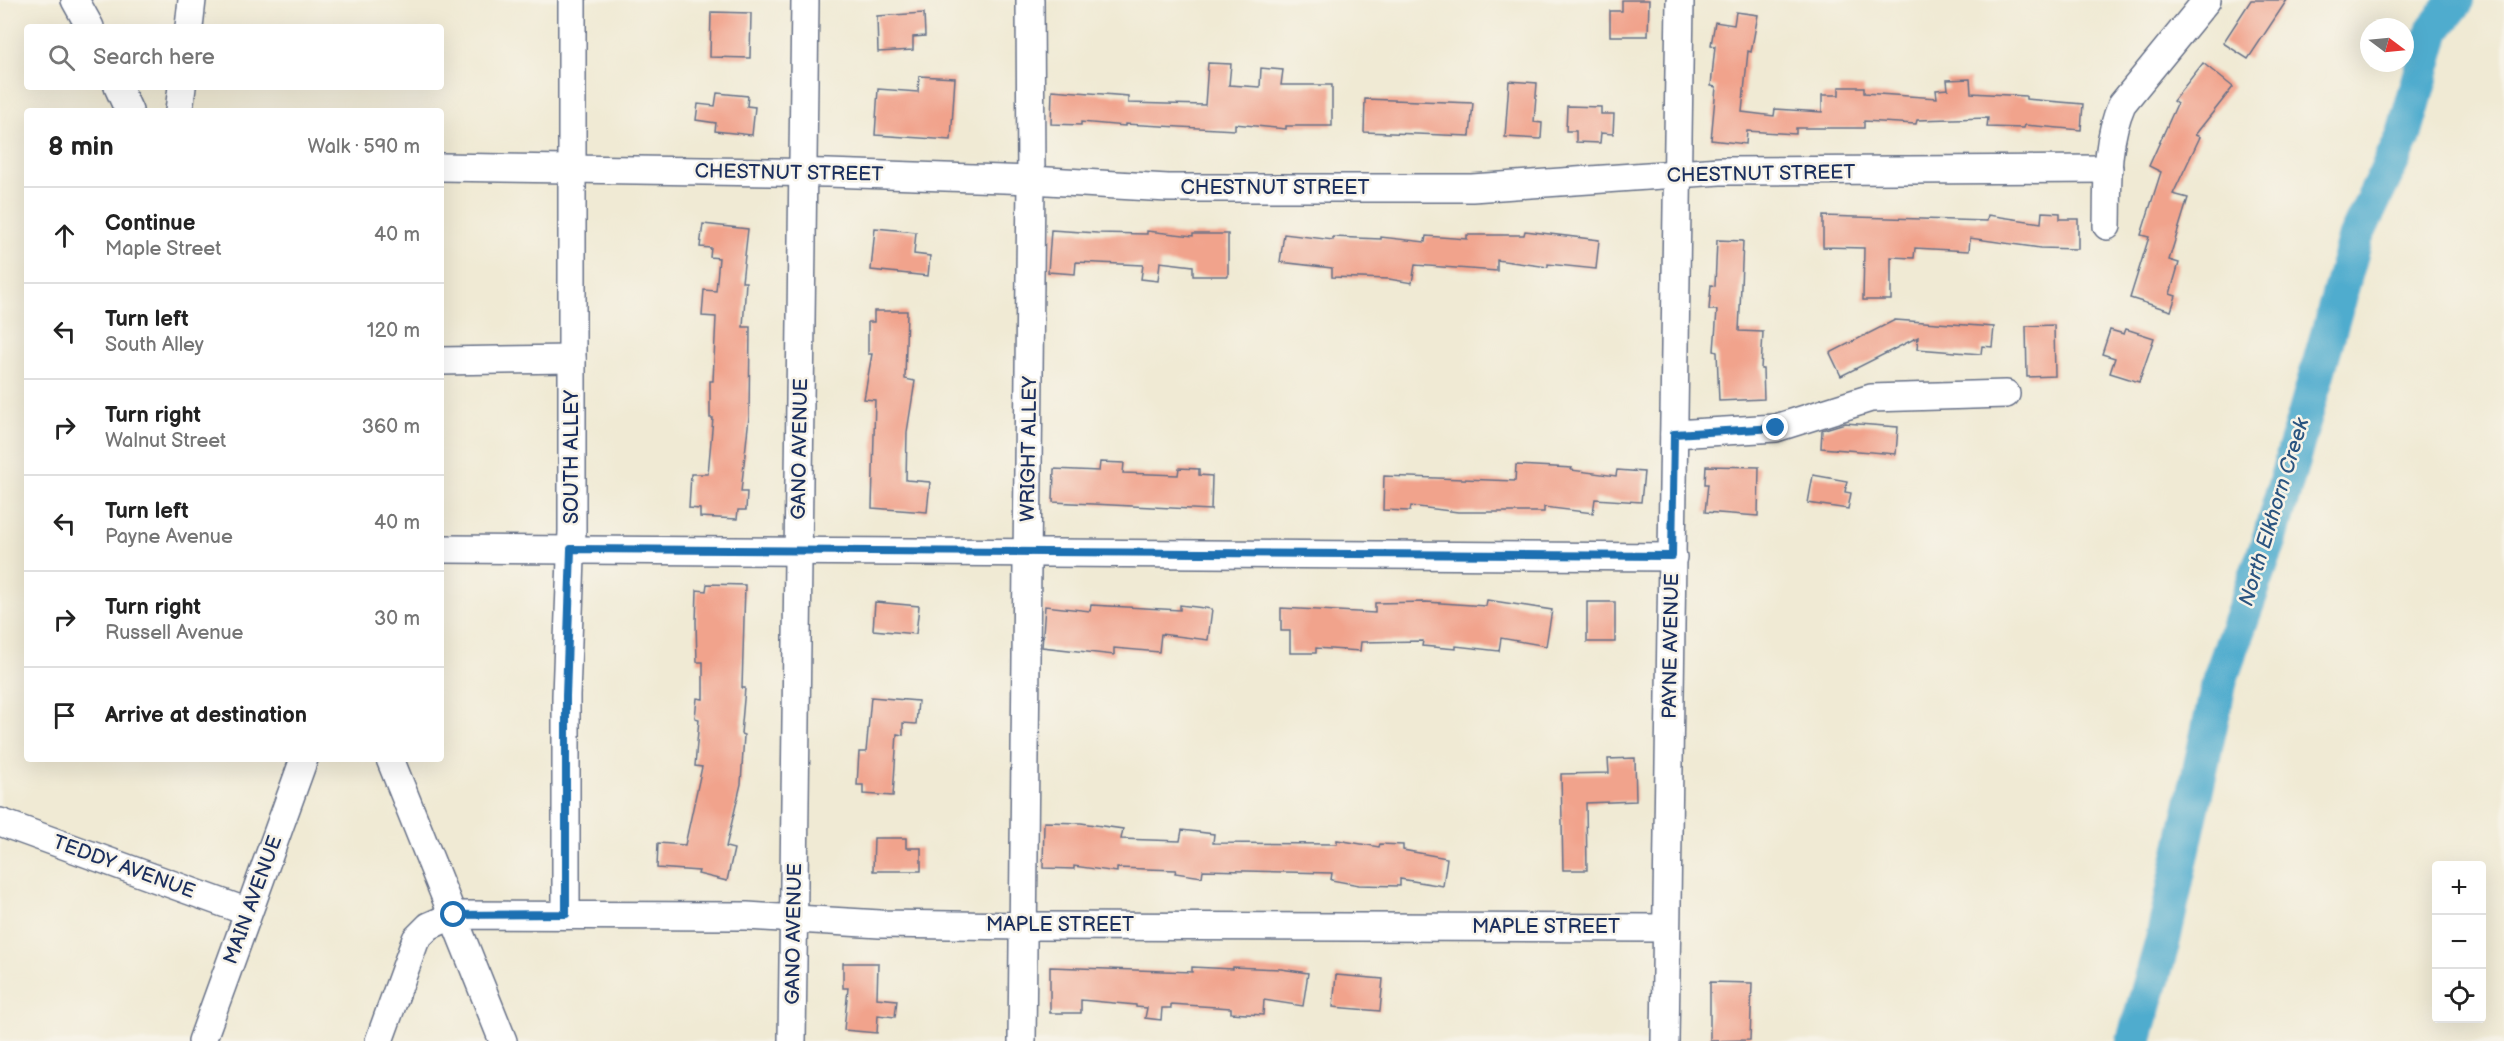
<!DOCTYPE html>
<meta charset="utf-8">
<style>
body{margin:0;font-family:"Balsamiq Sans",sans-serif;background:#f6f6f6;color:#222}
.controls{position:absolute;right:18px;bottom:18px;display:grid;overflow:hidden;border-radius:6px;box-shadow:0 6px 24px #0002}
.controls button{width:54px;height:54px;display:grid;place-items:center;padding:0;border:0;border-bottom:2px solid #e0e0e0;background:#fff;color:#222;font:30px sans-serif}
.compass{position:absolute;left:2360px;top:18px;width:54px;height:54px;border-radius:50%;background:#fff;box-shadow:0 6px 24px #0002;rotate:106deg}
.stop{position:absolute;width:18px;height:18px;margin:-14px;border:4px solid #1f6fb2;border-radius:50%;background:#fff}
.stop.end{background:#1f6fb2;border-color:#fff;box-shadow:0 2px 6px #0008}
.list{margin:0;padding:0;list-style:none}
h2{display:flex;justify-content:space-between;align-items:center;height:78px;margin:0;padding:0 24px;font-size:26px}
h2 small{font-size:20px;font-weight:400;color:#767676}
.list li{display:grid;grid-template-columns:39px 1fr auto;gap:18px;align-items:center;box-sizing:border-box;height:96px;padding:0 24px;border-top:2px solid #e0e0e0}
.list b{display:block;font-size:22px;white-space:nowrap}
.list p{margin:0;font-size:20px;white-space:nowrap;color:#767676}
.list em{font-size:20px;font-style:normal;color:#767676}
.icon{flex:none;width:33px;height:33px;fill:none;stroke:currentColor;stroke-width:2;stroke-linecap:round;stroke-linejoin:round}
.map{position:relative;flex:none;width:2504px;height:1041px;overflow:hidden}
.search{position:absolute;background:#fff;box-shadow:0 6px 24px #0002;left:24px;top:24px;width:420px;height:66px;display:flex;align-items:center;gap:15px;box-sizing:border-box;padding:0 21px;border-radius:6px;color:#767676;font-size:22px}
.panel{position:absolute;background:#fff;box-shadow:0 6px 24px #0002;left:24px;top:108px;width:420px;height:654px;border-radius:6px}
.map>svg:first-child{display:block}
</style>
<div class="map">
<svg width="2504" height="1041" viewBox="0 0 2504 1041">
<rect width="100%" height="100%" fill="#f7f3e8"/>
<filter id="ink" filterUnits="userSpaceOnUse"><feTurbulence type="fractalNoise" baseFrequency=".0167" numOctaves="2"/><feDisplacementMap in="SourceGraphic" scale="12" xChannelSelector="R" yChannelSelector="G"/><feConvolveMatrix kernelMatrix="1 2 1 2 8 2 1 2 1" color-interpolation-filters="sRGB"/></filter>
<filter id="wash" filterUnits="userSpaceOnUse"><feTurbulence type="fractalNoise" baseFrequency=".008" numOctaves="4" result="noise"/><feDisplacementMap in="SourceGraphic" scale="24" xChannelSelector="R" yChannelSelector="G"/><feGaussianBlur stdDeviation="1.35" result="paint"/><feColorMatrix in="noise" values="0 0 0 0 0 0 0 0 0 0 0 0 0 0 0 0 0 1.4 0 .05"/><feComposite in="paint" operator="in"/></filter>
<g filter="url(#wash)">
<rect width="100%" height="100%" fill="#f0ead4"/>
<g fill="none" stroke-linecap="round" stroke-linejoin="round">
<polyline stroke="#4facce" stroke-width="36" points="2134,1041 2162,944 2220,679 2270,538 2356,236 2403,138 2434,29 2457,0"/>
</g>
<g id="blocks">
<g fill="#f1a38c">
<polygon points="1622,0 1649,0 1648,36 1610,36 1610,11 1622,11"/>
<polygon points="2251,0 2287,0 2248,59 2223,43"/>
<polygon points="711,12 751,13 750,58 710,57"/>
<polygon points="1736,12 1758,15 1751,52 1748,51 1742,112 1774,116 1775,109 1822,112 1822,95 1839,95 1839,87 1864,87 1864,93 1937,98 1936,90 1948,89 1947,80 1970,79 1971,93 2026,96 2026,99 2083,104 2081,130 2025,125 2024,128 1987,127 1988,118 1917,120 1916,124 1864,121 1864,128 1796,128 1796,134 1747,131 1746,144 1711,140 1716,87 1711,86 1715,46 1711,45 1715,22 1734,25"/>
<polygon points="924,13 925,36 913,37 913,50 878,52 877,16"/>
<polygon points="1208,63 1231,64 1229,85 1260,87 1261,68 1283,70 1281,85 1332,85 1332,126 1286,126 1286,129 1235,124 1235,130 1125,124 1125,126 1081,122 1081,125 1051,124 1052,90 1128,96 1128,103 1205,105"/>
<polygon points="2203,63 2233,87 2195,135 2200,137 2173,194 2188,198 2169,260 2179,263 2170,294 2176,296 2171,311 2130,298 2149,237 2141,235 2161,172 2149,166 2177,104 2173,101"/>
<polygon points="919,76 955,78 951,140 875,135 878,89 918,92"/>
<polygon points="1509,81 1537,83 1534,122 1542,123 1541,139 1505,137"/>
<polygon points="717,93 748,96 747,106 755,107 752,135 715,131 716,123 696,120 698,104 715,106"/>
<polygon points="1365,99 1473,103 1470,136 1364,132"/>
<polygon points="1567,106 1601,107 1601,114 1614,114 1613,134 1601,133 1600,143 1576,142 1576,131 1566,131"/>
<polygon points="2042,212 2060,213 2060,219 2078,219 2078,249 2040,248 1970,238 1969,251 1915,248 1914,258 1891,257 1891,300 1863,300 1864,248 1823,247 1823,216 1987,221 1988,215 2041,223"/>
<polygon points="703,224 748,229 742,282 746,282 743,327 750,327 749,417 741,492 747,492 746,510 738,510 737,519 700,517 700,509 689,508 691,474 708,474 713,418 710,418 710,381 713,381 716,317 702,316 704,290 716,291 719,258 710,257 711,248 700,247"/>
<polygon points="875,228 916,232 914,254 930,256 928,276 871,270"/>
<polygon points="1051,230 1097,233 1147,234 1147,231 1193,236 1193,234 1228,234 1228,276 1193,276 1193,266 1160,262 1158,281 1141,279 1143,265 1076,262 1075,274 1048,272"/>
<polygon points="1525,231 1599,240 1596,269 1548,264 1548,267 1497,260 1497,271 1415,265 1412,283 1389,279 1332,277 1332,268 1280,262 1284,234 1333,240 1333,237 1381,239 1381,237 1425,242 1426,236 1467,239 1467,235 1524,235"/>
<polygon points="1717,240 1743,241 1739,331 1763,332 1761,369 1763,369 1764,399 1719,401 1717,352 1714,351 1717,310 1709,310 1711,285 1715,286"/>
<polygon points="874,311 907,311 905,379 915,381 907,432 906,480 930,482 927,512 872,508 875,400 864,399 872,354 868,354 868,322 874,322"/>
<polygon points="1895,320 1994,327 1992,347 1982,346 1981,354 1917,349 1918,337 1841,376 1830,353"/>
<polygon points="2054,325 2055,376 2027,377 2026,326"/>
<polygon points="2126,329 2154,338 2139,382 2110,373 2115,358 2102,354 2110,330 2124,334"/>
<polygon points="1845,423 1898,427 1896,454 1821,448 1822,430"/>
<polygon points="1100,462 1124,463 1123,473 1178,475 1179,468 1199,469 1199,475 1212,476 1211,510 1053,502 1054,469 1099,471"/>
<polygon points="1516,465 1572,468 1571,470 1616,476 1617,470 1644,472 1641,502 1595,499 1593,513 1544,507 1544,512 1458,512 1411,506 1410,511 1383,510 1384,476 1515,481"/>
<polygon points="1706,466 1759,467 1758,516 1705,512 1708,484 1705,484"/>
<polygon points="1813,475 1847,481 1845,492 1851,493 1848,509 1808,503"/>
<polygon points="707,584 745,585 742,688 745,688 741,734 744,735 741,784 726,847 734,849 727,881 698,874 699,871 657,868 658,843 685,845 702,767 695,766 699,719 695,718 697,698 703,699 703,662 697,662 696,622 697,590 706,591"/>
<polygon points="1487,600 1552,610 1546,646 1501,638 1499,651 1456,646 1456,649 1422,646 1423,641 1361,642 1360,651 1316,648 1316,653 1290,653 1290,631 1281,631 1281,608 1375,613 1375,603 1426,602 1486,606"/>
<polygon points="875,602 919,606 916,634 873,630"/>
<rect x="1587" y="602" width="28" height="40"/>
<polygon points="1091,605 1180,610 1180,605 1212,609 1208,640 1161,634 1159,652 1114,648 1114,655 1042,647 1045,606 1090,611"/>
<polygon points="871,697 918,701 916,724 903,723 903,735 897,734 893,796 863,794 863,785 857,785 859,752 866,752"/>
<polygon points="1635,758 1636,801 1586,803 1587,870 1563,870 1561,774 1609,773 1608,759"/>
<polygon points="1044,822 1081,823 1123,829 1121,839 1180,841 1182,830 1214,834 1213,843 1337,844 1337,840 1379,847 1380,844 1403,845 1403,850 1447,858 1443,886 1400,879 1400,886 1359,885 1331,880 1332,873 1203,870 1202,877 1175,873 1176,870 1117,868 1117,872 1074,866 1074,869 1043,868"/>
<polygon points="874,838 906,838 906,848 921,848 921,871 873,871"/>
<polygon points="843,963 878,963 877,998 897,1000 895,1017 878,1015 877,1033 844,1030 848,988 843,988"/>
<polygon points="1050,967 1192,972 1192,967 1233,969 1233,967 1281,969 1308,973 1303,1006 1264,1000 1263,1015 1231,1013 1231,1008 1171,1004 1171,1008 1162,1008 1161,1020 1145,1018 1147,1008 1136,1007 1136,1005 1081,1000 1081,1013 1050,1013"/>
<polygon points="1336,975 1383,979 1380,1011 1333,1007"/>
<polygon points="1710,982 1752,983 1750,1040 1710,1041"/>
</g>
</g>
</g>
<g filter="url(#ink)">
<use href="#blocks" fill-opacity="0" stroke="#667087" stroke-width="1.5"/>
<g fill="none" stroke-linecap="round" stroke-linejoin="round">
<g stroke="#667087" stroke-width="30">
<g id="minor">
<polyline points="75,0 90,27"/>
<polyline points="189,27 192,0"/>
<polyline points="118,87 129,111"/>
<polyline points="179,111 182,87"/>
<polyline points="441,167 828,173 1031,180 1168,188 1472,188 1720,171 2109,169"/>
<path d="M2107 226C2108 185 2105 143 2122 104L2207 0"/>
<polyline points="441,361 572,359"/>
<polyline points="1674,434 1776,428 1871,398 2006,394"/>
<polyline points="441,549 1673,557"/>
<polyline points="390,759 503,1041"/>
<polyline points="0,822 248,912"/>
<polyline points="566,914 566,696 572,531 572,0"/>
<polyline points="202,1041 304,759"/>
<polyline points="379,1041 416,939 429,926 454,915 747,916 880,924 1023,926 1666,928"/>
<polyline points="792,1041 805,0"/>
<polyline points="1022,1041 1031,180 1030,0"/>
<polyline points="1665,1041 1680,0"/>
</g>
</g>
<use href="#minor" stroke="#fff" stroke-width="27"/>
</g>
</g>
<g fill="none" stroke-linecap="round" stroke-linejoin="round" filter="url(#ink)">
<polyline stroke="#1f6fb2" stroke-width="8" points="454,915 566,914 566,696 571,549 1672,556 1674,434 1776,428"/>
</g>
<g text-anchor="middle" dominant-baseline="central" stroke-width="5" stroke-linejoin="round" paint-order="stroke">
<g font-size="20" fill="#1b2f5e" stroke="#f7f3e8">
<text transform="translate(789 173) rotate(1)">CHESTNUT STREET</text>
<text transform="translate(1761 174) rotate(-1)">CHESTNUT STREET</text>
<text x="1275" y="188">CHESTNUT STREET</text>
<text transform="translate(800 449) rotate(-89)">GANO AVENUE</text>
<text transform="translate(1029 449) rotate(-89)">WRIGHT ALLEY</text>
<text transform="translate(572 457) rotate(-90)">SOUTH ALLEY</text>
<text transform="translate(1671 646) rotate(-89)">PAYNE AVENUE</text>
<text transform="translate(124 867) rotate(20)">TEDDY AVENUE</text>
<text transform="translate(253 900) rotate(-70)">MAIN AVENUE</text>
<text x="1060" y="925">MAPLE STREET</text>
<text x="1546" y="927">MAPLE STREET</text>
<text transform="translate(794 934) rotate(-89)">GANO AVENUE</text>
</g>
<g font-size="21" font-style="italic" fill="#2b5480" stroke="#f7f3e8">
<text transform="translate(2274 512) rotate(-73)">North Elkhorn Creek</text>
</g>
</g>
</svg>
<div class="controls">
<button>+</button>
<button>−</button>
<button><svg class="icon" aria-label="locate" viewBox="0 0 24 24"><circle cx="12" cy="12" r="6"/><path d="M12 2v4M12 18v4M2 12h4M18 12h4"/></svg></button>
</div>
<svg class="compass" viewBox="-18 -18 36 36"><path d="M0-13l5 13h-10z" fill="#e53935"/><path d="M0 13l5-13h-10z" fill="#767676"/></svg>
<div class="stop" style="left:454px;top:915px"></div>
<div class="stop end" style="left:1776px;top:428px"></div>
<div class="search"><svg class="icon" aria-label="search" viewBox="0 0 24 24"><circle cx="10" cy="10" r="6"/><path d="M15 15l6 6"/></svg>Search here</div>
<section class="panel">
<h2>8 min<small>Walk · 590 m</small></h2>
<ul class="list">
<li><svg class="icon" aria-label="ahead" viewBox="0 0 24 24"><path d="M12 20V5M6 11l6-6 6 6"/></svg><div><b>Continue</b><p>Maple Street</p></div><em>40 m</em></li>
<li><svg class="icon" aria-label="left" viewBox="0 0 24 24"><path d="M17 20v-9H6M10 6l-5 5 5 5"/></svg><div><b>Turn left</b><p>South Alley</p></div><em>120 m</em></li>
<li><svg class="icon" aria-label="right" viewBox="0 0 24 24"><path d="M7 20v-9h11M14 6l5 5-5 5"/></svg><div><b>Turn right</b><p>Walnut Street</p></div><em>360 m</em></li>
<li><svg class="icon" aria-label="left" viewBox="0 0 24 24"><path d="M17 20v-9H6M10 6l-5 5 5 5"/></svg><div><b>Turn left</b><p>Payne Avenue</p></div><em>40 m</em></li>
<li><svg class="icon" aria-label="right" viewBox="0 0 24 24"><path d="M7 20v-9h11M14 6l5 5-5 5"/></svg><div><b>Turn right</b><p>Russell Avenue</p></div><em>30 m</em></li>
<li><svg class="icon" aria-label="arrive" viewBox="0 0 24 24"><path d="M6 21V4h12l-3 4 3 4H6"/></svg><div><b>Arrive at destination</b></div></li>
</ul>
</section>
</div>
